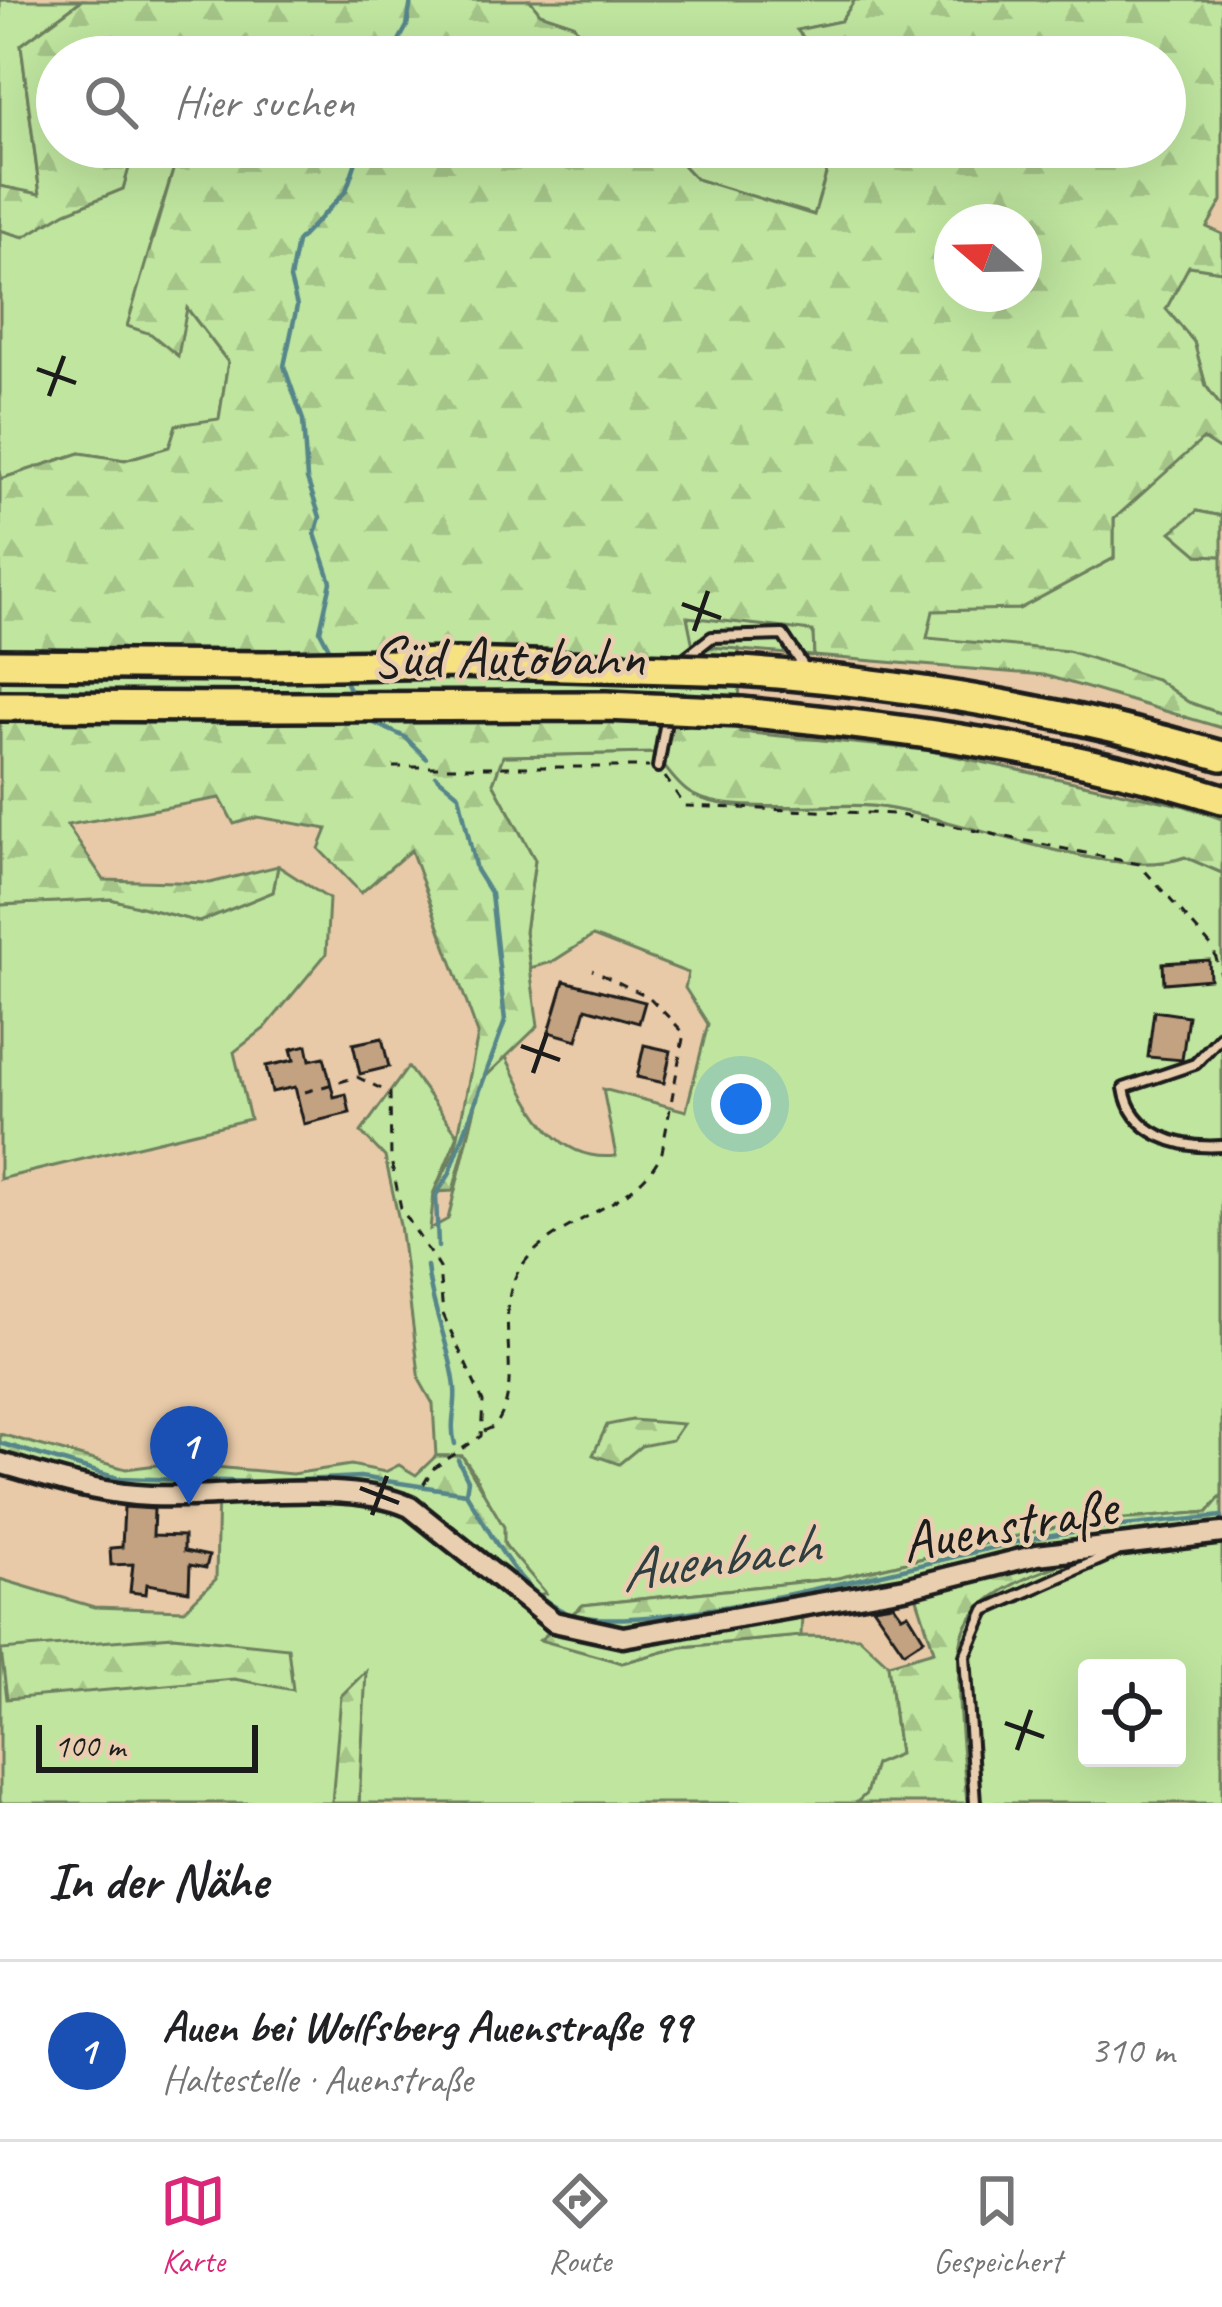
<!DOCTYPE html>
<html lang="de">
<meta charset="utf-8">
<style>
body{margin:0;font-family:Caveat,sans-serif;background:#f2f2f2;color:#202124}
.controls{position:absolute;right:36px;bottom:36px;display:grid;overflow:hidden;border-radius:12px;box-shadow:0 12px 48px #0002}
.controls button{width:108px;height:108px;display:grid;place-items:center;padding:0;border:0;border-bottom:3px solid #e0e0e0;background:#fff;color:#202124;font:60px sans-serif}
.compass{position:absolute;left:934px;top:204px;width:108px;height:108px;border-radius:50%;background:#fff;box-shadow:0 12px 48px #0002;rotate:290deg}
.scale{position:absolute;left:36px;bottom:30px;width:222px;box-sizing:border-box;padding-left:12px;border:6px solid #1c1c1c;border-top:0;font-size:33px;line-height:42px;white-space:nowrap;color:#1c1c1c;-webkit-text-stroke:9px #e9cfb0;paint-order:stroke}
.you{position:absolute;left:741px;top:1104px;width:42px;height:42px;margin:-30px;border:9px solid #fff;border-radius:50%;background:#1a73e8;box-shadow:0 0 0 18px #1a73e833}
.badge{display:grid;place-items:center;width:78px;height:78px;border-radius:50%;background:#db2777;color:#fff;font-size:39px;font-weight:700}
.pin{position:absolute;translate:-50% -99px;filter:drop-shadow(0 3px 6px #0008)}
.pin::after{content:'';position:absolute;top:63px;width:42px;height:36px;background:inherit;clip-path:polygon(0 0,100% 0,50% 100%)}
.list{margin:0;padding:0;list-style:none}
h2{display:flex;justify-content:space-between;align-items:center;height:156px;margin:0;padding:0 48px;font-size:51px}
h2 small{font-size:39px;font-weight:400;color:#757577}
.list li{display:grid;grid-template-columns:78px 1fr auto;gap:36px;align-items:center;box-sizing:border-box;height:180px;padding:0 48px;border-top:3px solid #e0e0e0}
.list b{display:block;font-size:45px;white-space:nowrap}
.list p{margin:0;font-size:39px;white-space:nowrap;color:#757577}
.list em{font-size:39px;font-style:normal;color:#757577}
.icon{flex:none;width:66px;height:66px;fill:none;stroke:currentColor;stroke-width:2;stroke-linecap:round;stroke-linejoin:round}
.map{position:relative;flex:none;width:1222px;height:1803px;overflow:hidden}
.search{position:absolute;background:#fff;box-shadow:0 12px 48px #0002;left:36px;right:36px;top:36px;height:132px;display:flex;align-items:center;gap:30px;box-sizing:border-box;padding:0 42px;border-radius:66px;color:#757577;font-size:45px}
.sheet{height:336px;background:#fff}
nav{display:flex;justify-content:space-around;align-items:center;box-sizing:border-box;height:168px;border-top:3px solid #e0e0e0;background:#fff;font-size:33px;color:#757577}
nav a{display:grid;justify-items:center;gap:6px}
nav .on{color:#db2777}
.map>svg:first-child{display:block}
</style>
<div class="map">
<svg width="1222" height="1803" viewBox="0 0 1222 1803">
<defs>
<pattern id="forest-firs" width="22" height="20" patternUnits="userSpaceOnUse" patternTransform="scale(3)"><rect width="22" height="20" fill="#bfe59f"/><path d="M5 1l3.5 6h-7zM16 11l3.5 6h-7z" fill="#a4c488"/></pattern>
</defs>
<rect width="100%" height="100%" fill="#e8caa8"/>
<filter id="ink" filterUnits="userSpaceOnUse"><feTurbulence type="fractalNoise" baseFrequency=".00833" numOctaves="2"/><feDisplacementMap in="SourceGraphic" scale="24" xChannelSelector="R" yChannelSelector="G"/><feConvolveMatrix kernelMatrix="1 2 1 2 8 2 1 2 1" color-interpolation-filters="sRGB"/></filter>
<g filter="url(#ink)">
<g fill="#bfe59f" stroke="#6e805e" stroke-width="3" fill-rule="evenodd">
<polygon points="0,0 82,0 21,45 40,195 0,186"/>
<polygon points="530,0 855,0 841,21 798,30 820,57 594,57 573,24 539,13"/>
<polygon points="134,147 180,150 150,242 186,307 228,362 219,420 176,425 170,447 124,460 80,453 0,479 0,230 24,237 66,212 123,189"/>
<polygon points="666,147 834,147 815,215 696,179"/>
<polygon points="1189,265 1222,271 1222,408 1206,386 1194,342 1166,309"/>
<polygon points="1203,438 1222,451 1222,516 1197,511 1198,555 1222,556 1222,714 1188,702 1156,679 927,639 932,610 1019,609 1114,558 1114,519"/>
<polygon points="687,616 813,631 814,656 692,646"/>
<path d="M653 753C664 764 676 785 690 793 730 818 825 802 872 806 953 814 1112 884 1185 857L1222 873V1495L1208 1512 1069 1524 838 1578 583 1605 541 1639 622 1663 681 1647 800 1636 859 1637 888 1664 899 1754 875 1765 866 1794 856 1803H359L365 1672 339 1752 332 1803H0V1579L94 1607 184 1610 216 1579 218 1489 392 1494 545 1592C532 1577 512 1559 503 1541 490 1512 482 1480 462 1456H436L433 1404 420 1381 400 1225 385 1157 361 1132 408 1067 458 1135 434 1192 430 1229 448 1219 482 1080 506 1057C530 1105 553 1163 616 1156L603 1089 686 1111 708 1024 685 988 688 973 593 936 552 962 530 968 525 932 535 860 493 783 503 756Z"/>
<polygon points="278,866 329,899 326,954 265,1028 234,1052 250,1119 0,1179 0,905 111,899 199,922 273,892"/>
<path d="M1222 1526V1803H967C964 1762 953 1674 962 1637 980 1565 1157 1541 1222 1526ZM1087 1668H1177V1758H1087Z"/>
</g>
<g fill="url(#forest-firs)" stroke="#6e805e" stroke-width="3" fill-rule="evenodd">
<path d="M82 0H530L540 13 573 24 594 57H57V147H666L696 179 814 215 834 147H1165V57H820L797 30 841 21 855 0H1222V201L1207 227 1222 234V271L1189 266 1166 309 1194 342 1206 386 1222 408V451L1203 439 1114 519V558L1019 609 933 611 927 638 1068 651 1156 679 1188 702 1222 714V728L1044 675 814 656 813 631 687 617 693 646 739 649 740 732 926 750 1185 806 1222 819V873L1185 857C1112 884 953 814 872 806 828 802 726 816 690 793 676 785 664 764 653 753L503 756 493 783 535 860 525 932 538 1026 482 1080 453 1191 434 1192 455 1151 478 1034 411 850 361 893 319 849 327 829 258 817 234 824 220 798 67 825 104 880 210 883 278 866 273 892 199 922 111 899 0 905V479L80 453 125 460 169 447 176 425 219 419 228 362 187 308 178 356 151 334 127 326 179 150 135 147 123 189 66 212 24 237 0 230V186L40 194 21 45ZM952 222H1024V294H952Z"/>
<polygon points="1197,511 1222,516 1222,556 1198,555 1171,532"/>
<polygon points="632,1420 683,1424 672,1440 641,1446 619,1464 593,1455 607,1425"/>
<polygon points="0,1434 126,1469 172,1463 292,1474 351,1465 385,1472 399,1465 416,1475 436,1456 462,1456 504,1527 504,1544 546,1593 529,1597 392,1494 129,1486 77,1479 0,1456"/>
<path d="M1222 1495V1526C1157 1541 980 1565 962 1637 953 1674 964 1762 967 1803H856L866 1794 875 1764 899 1754 888 1664 934 1651 910 1577 803 1593 801 1636 681 1647 622 1663 540 1640 583 1605 838 1578 1069 1524 1208 1512Z"/>
<polygon points="173,1636 288,1648 293,1690 234,1679 7,1699 1,1650"/>
<polygon points="366,1671 359,1803 332,1803 341,1696"/>
</g>
<g fill="none" stroke-linecap="round" stroke-linejoin="round">
<g stroke="#56868a" stroke-width="4.5">
<polyline points="390,57 407,26 411,0"/>
<polyline points="332,654 320,631 331,582 315,534 320,517 307,479 303,420 284,366 297,306 290,279 297,242 346,191 361,147"/>
<polyline points="342,675 353,697"/>
<polyline points="363,718 405,737 426,758"/>
<polyline points="436,776 459,795 476,870 491,894 505,1021 449,1175 436,1195 438,1247"/>
<path d="M427 1266C431 1308 451 1347 455 1388 457 1409 449 1423 455 1444"/>
<path d="M0 1443 117 1478 262 1482 360 1477 466 1493C494 1538 515 1587 563 1611 633 1645 950 1555 1040 1537 1099 1526 1162 1523 1222 1516"/>
<polyline points="458,1460 468,1480 466,1493"/>
</g>
</g>
<g fill="#c2a281" stroke="#1c1c1c" stroke-width="3">
<polygon points="1209,960 1210,979 1164,983 1163,963"/>
<polygon points="564,981 645,1002 639,1023 586,1008 577,1040 549,1032"/>
<polygon points="1154,1011 1188,1016 1182,1060 1148,1057"/>
<polygon points="382,1038 389,1067 360,1074 353,1044"/>
<polygon points="307,1045 310,1060 324,1057 334,1097 346,1094 350,1113 304,1124 295,1087 272,1092 266,1066 294,1060 291,1049"/>
<polygon points="644,1045 671,1051 664,1083 637,1077"/>
<polygon points="124,1507 154,1509 153,1535 184,1536 184,1551 209,1556 206,1568 190,1565 189,1591 147,1584 146,1594 130,1592 133,1564 111,1565 110,1548 122,1547"/>
<polygon points="893,1604 902,1616 908,1613 924,1639 904,1652 873,1607"/>
</g>
<g fill="none" stroke-linecap="round" stroke-linejoin="round">
<g stroke="#1c1c1c" stroke-width="16">
<g id="service">
<polyline points="681,661 712,637 783,635 806,670"/>
<polyline points="658,767 667,715"/>
<path d="M1222 1035 1195 1064 1124 1088C1131 1135 1180 1149 1222 1146"/>
<polyline points="975,1803 965,1656 985,1610 1116,1552"/>
</g>
</g>
<g stroke="#1c1c1c" stroke-width="27">
<path id="tertiary" d="M0 1463C44 1476 89 1491 135 1495 215 1502 340 1476 410 1507L554 1622 623 1637 905 1588 1037 1555 1222 1533"/>
</g>
<g stroke="#1c1c1c" stroke-width="36">
<g id="motorway">
<polyline points="0,664 271,666"/>
<path d="M741 671C906 683 1063 710 1222 756"/>
<polyline points="0,706 273,707"/>
<path d="M741 712C905 728 1064 749 1222 799"/>
</g>
</g>
<g stroke="#1c1c1c" stroke-width="3" stroke-dasharray="9 9" stroke-linecap="butt">
<polyline points="393,767 649,767"/>
<polyline points="665,777 685,806 894,814 1139,864 1213,948 1222,978"/>
<polyline points="305,1092 357,1077 390,1093 391,1160 401,1208 439,1268 443,1314 483,1402 481,1436 433,1469 420,1490"/>
<path d="M484 1431 495 1426C527 1382 491 1317 519 1270 552 1217 636 1211 662 1152L684 1033 649 997 592 970"/>
</g>
<use href="#service" stroke="#e9cfb0" stroke-width="8"/>
<use href="#tertiary" stroke="#e9cfb0" stroke-width="18"/>
<use href="#motorway" stroke="#f7e281" stroke-width="27"/>
<g stroke="#1c1c1c" stroke-width="36" stroke-linecap="butt">
<g id="motorway-bridge">
<polyline points="271,666 457,663 741,671"/>
<polyline points="273,707 606,706 741,712"/>
</g>
</g>
<use href="#motorway-bridge" stroke="#f7e281" stroke-width="27"/>
</g>
</g>
<path fill="none" stroke="#1c1c1c" stroke-width="4.5" d="M37 369 76 383M49 396 64 356M682 604 721 618M694 631 708 591M521 1046 560 1060M533 1073 547 1033M360 1488 399 1503M372 1515 387 1476M1005 1723 1044 1737M1017 1750 1031 1710"/>
<g text-anchor="middle" dominant-baseline="central" stroke-width="9" stroke-linejoin="round" paint-order="stroke">
<g font-size="57" fill="#1c1c1c" stroke="#e9cfb0">
<text x="508" y="657">Süd Autobahn</text>
<text transform="translate(1009 1524) rotate(-10)">Auenstraße</text>
</g>
<g font-size="60" font-style="italic" fill="#2f3f41" stroke="#e9cfb0">
<text transform="translate(719 1557) rotate(-8)">Auenbach</text>
</g>
</g>
</svg>
<div class="controls">
<button><svg class="icon" aria-label="locate" viewBox="0 0 24 24"><circle cx="12" cy="12" r="6"/><path d="M12 2v4M12 18v4M2 12h4M18 12h4"/></svg></button>
</div>
<svg class="compass" viewBox="-18 -18 36 36"><path d="M0-13l5 13h-10z" fill="#e53935"/><path d="M0 13l5-13h-10z" fill="#757577"/></svg>
<div class="scale">100 m</div>
<div class="you"></div>
<div class="pin badge" style="left:189px;top:1505px;background:#1a4fb4">1</div>
<div class="search"><svg class="icon" aria-label="search" viewBox="0 0 24 24"><circle cx="10" cy="10" r="6"/><path d="M15 15l6 6"/></svg>Hier suchen</div>
</div>
<section class="sheet">
<h2>In der Nähe<small></small></h2>
<ul class="list">
<li><span class="badge" style="background:#1a4fb4">1</span><div><b>Auen bei Wolfsberg Auenstraße 99</b><p>Haltestelle · Auenstraße</p></div><em>310 m</em></li>
</ul>
</section>
<nav>
<a class="on"><svg class="icon" aria-label="map" viewBox="0 0 24 24"><path d="M3 6l6-2 6 2 6-2v14l-6 2-6-2-6 2zM9 4v14M15 6v14"/></svg>Karte</a>
<a><svg class="icon" aria-label="directions" viewBox="0 0 24 24"><path d="M12 3l9 9-9 9-9-9zM9 14v-3h6M13 9l2 2-2 2"/></svg>Route</a>
<a><svg class="icon" aria-label="saved" viewBox="0 0 24 24"><path d="M7 4h10v16l-5-4-5 4z"/></svg>Gespeichert</a>
</nav>
